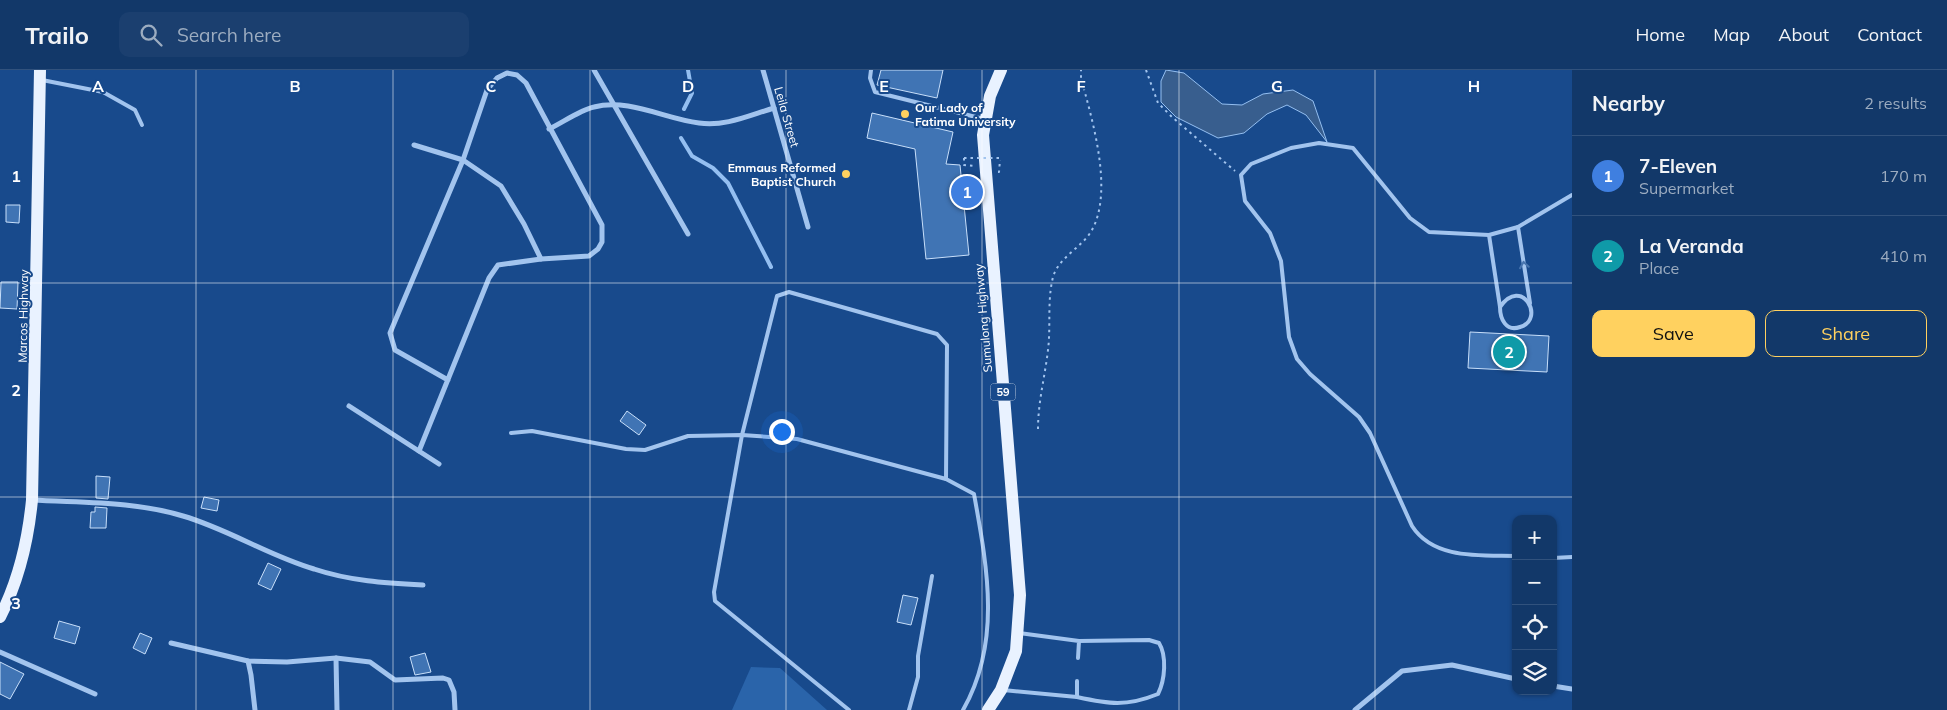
<!DOCTYPE html>
<meta charset="utf-8">
<style>
body{margin:0;font-family:Mulish,sans-serif;background:#1b3f6f;color:#f1f3f6}
.controls{position:absolute;right:15px;bottom:15px;display:grid;overflow:hidden;border-radius:10px;box-shadow:0 1px 4px #0004}
.controls button{width:45px;height:45px;display:grid;place-items:center;padding:0;border:0;border-bottom:1px solid #31527d;background:#123869;color:#f1f3f6;font:25px sans-serif}
.you{position:absolute;left:781px;top:361px;width:18px;height:18px;margin:-12px;border:4px solid #fff;border-radius:50%;background:#1a73e8;box-shadow:0 0 0 8px #1a73e833}
.badge{display:grid;place-items:center;width:32px;height:32px;border-radius:50%;background:#ffd15f;color:#fff;font-size:16px;font-weight:700}
.pin{position:absolute;translate:-50% -50%;border:2px solid #fff;box-shadow:0 1px 5px #0006}
.list{margin:0;padding:0;list-style:none}
h2{display:flex;justify-content:space-between;align-items:center;height:65px;margin:0;padding:0 20px;font-size:21px}
h2 small{font-size:16px;font-weight:400;color:#9cacc0}
.list li{display:grid;grid-template-columns:32px 1fr auto;gap:15px;align-items:center;box-sizing:border-box;height:80px;padding:0 20px;border-top:1px solid #31527d}
.list b{display:block;font-size:19px;white-space:nowrap}
.list p{margin:0;font-size:16px;white-space:nowrap;color:#9cacc0}
.list em{font-size:16px;font-style:normal;color:#9cacc0}
.actions{display:flex;gap:10px;padding:15px 20px}
.actions a{flex:1;padding:11px 0;border:1px solid #ffd15f;border-radius:10px;text-align:center;font-size:18px;color:#ffd15f}
.actions .main{background:#ffd15f;color:#111}
.icon{flex:none;width:28px;height:28px;fill:none;stroke:currentColor;stroke-width:2;stroke-linecap:round;stroke-linejoin:round}
.map{position:relative;flex:none;width:1572px;height:640px;overflow:hidden}
header{display:flex;align-items:center;gap:30px;box-sizing:border-box;height:70px;padding:0 25px;background:#123869;border-bottom:1px solid #31527d}
header strong{font-size:24px}
nav{display:flex;gap:28px;margin-inline-start:auto;font-size:18px}
.search{width:350px;height:45px;background:#1b3f6f;display:flex;align-items:center;gap:12px;box-sizing:border-box;padding:0 18px;border-radius:10px;color:#9cacc0;font-size:19px}
main{display:flex}
aside{flex:1;background:#123869}
.map>svg:first-child{display:block}
</style>
<header>
<strong>Trailo</strong>
<div class="search"><svg class="icon" aria-label="search" viewBox="0 0 24 24"><circle cx="10" cy="10" r="6"/><path d="M15 15l6 6"/></svg>Search here</div>
<nav><a>Home</a><a>Map</a><a>About</a><a>Contact</a></nav>
</header>
<main>
<div class="map">
<svg width="1572" height="640" viewBox="0 0 1572 640">
<rect width="100%" height="100%" fill="#184a8c"/>
<polygon fill="#2a64aa" points="751,597 780,598 827,640 732,640"/>
<polygon fill="#385e8e" stroke="#94bff1" points="1166,0 1184,3 1222,34 1242,35 1263,24 1293,20 1313,31 1327,72 1306,45 1287,35 1267,44 1244,63 1218,68 1176,47 1161,32 1161,11"/>
<g fill="none" stroke-linecap="round" stroke-linejoin="round">
<g stroke="#94bff1" stroke-width="4">
<polyline points="684,39 692,23 688,0"/>
<polyline points="681,68 692,86 713,98 728,113 771,197"/>
</g>
</g>
<g fill="#4074b4" stroke="#c8dffa">
<polygon points="881,0 943,0 937,28 877,15"/>
<polygon points="872,43 953,62 946,94 960,95 969,185 926,189 915,79 867,68"/>
<polygon points="6,135 20,135 19,153 6,152"/>
<polygon points="1,212 18,212 17,239 0,238"/>
<polygon points="1470,262 1549,266 1547,302 1468,298"/>
<polygon points="627,341 646,355 639,365 620,351"/>
<polygon points="96,406 110,407 108,429 96,428"/>
<polygon points="204,427 219,430 217,441 201,438"/>
<polygon points="95,437 107,438 106,458 90,458 91,442 95,442"/>
<polygon points="268,493 281,499 271,520 258,514"/>
<polygon points="903,525 918,528 911,555 897,552"/>
<polygon points="59,551 80,557 75,574 54,568"/>
<polygon points="140,563 152,568 145,584 133,578"/>
<polygon points="425,583 431,602 415,605 410,587"/>
<polygon points="0,592 24,604 10,629 0,624"/>
</g>
<g fill="none" stroke-linecap="round" stroke-linejoin="round">
<g stroke="#a2c4ee" stroke-width="2" stroke-dasharray="2.5 4" stroke-linecap="butt">
<polyline points="1146,0 1158,33 1172,47 1235,101"/>
<polyline points="964,88 964,95 975,96"/>
<polyline points="998,102 999,102 1000,90"/>
<path d="M1038 359C1038 332 1045 306 1048 280 1051 256 1047 231 1053 207 1059 186 1084 177 1093 158 1113 118 1092 49 1081 8V0"/>
</g>
<g stroke="#a2c4ee" stroke-width="4">
<polyline points="871,0 870,8 875,22 984,49"/>
<polyline points="42,10 103,22 135,40 142,55"/>
<polyline points="1518,157 1530,233"/>
<path d="M1489 165 1500 237C1500 249 1506 262 1520 257 1546 250 1522 205 1500 237"/>
<path d="M511 363 532 361 626 379 645 380 688 366 742 365 797 369 946 409 974 424C987 496 1002 572 963 640"/>
<path d="M1516 486C1481 485 1434 490 1412 456L1370 363 1359 347 1310 304 1297 289 1289 267 1281 191 1270 163 1245 131 1241 105 1251 94 1291 78 1319 73 1353 78 1410 148 1429 162 1489 165 1518 157 1572 125"/>
<polyline points="1553,488 1572,487"/>
<polyline points="1019,563 1079,571 1078,588"/>
<polyline points="1003,620 1077,627 1077,611"/>
<path d="M1077 627C1109 634 1126 637 1158 624 1165 610 1167 586 1159 573L1149 570 1079 571"/>
<polyline points="849,640 715,531 714,522 742,365 777,226 789,222 937,264 947,275 946,409"/>
<polyline points="909,640 918,607 918,586 932,506"/>
</g>
<g stroke="#a2c4ee" stroke-width="5">
<polyline points="594,0 688,164"/>
<polyline points="763,0 808,157"/>
<path d="M549 59C562 53 580 40 594 37 629 28 665 49 699 53 725 57 750 45 774 38"/>
<polyline points="414,75 463,90 501,116 524,154 541,189"/>
<polyline points="349,336 439,394"/>
<polyline points="419,381 489,208 498,195 541,189 589,186 598,179 602,172 602,155 526,13 517,5 507,3 497,8 487,20 463,90 390,263 395,280 448,310"/>
<path d="M32 430C83 433 134 431 183 446 228 459 269 486 314 499 350 511 385 513 423 515"/>
<polyline points="171,573 248,591 287,592 336,588 370,592 395,610 443,608 449,610 454,622 455,640"/>
<polyline points="0,582 95,624"/>
<polyline points="336,588 337,640"/>
<polyline points="248,591 251,605 255,640"/>
<polyline points="1553,616 1572,619"/>
<polyline points="1355,640 1402,601 1452,595 1516,609"/>
</g>
<g stroke="#e9f2ff" stroke-width="12">
<path d="M0 547C19 510 28 471 32 430L40 0"/>
<polyline points="988,640 1001,620 1016,581 1020,525 983,65 990,26 1001,0"/>
</g>
<polyline stroke="#a2c4ee" stroke-width="2" stroke-dasharray="2.5 4" stroke-linecap="butt" points="964,88 1000,88 1000,90"/>
</g>
<defs><path id="oneway-chevron" d="M-2-3.5L2.5 0L-2 3.5" fill="none" stroke-width="1.6" stroke-linecap="round" stroke-linejoin="round" transform="scale(1.25)"/></defs>
<use stroke="#4875ae" href="#oneway-chevron" transform="translate(1524 195) rotate(-99)"/>
<path fill="none" stroke="#fff" stroke-width="1" stroke-opacity="0.55" d="M196 0V640M393 0V640M590 0V640M786 0V640M982 0V640M1179 0V640M1375 0V640M0 213H1572M0 427H1572"/>
<g fill="#ffd15f" stroke="#184a8c" stroke-width="2">
<circle cx="905" cy="44" r="5"/>
<circle cx="846" cy="104" r="5"/>
</g>
<g text-anchor="middle" dominant-baseline="central" stroke-width="4" stroke-linejoin="round" paint-order="stroke">
<rect fill="#184a8c" stroke="#bac9dc" stroke-width="1" x="990.5" y="313.5" width="25" height="17" rx="4"/>
<g font-size="11" font-weight="bold" fill="#fff">
<text x="1003" y="322">59</text>
</g>
<g font-size="12" font-weight="bold" fill="#fff" stroke="#184a8c" text-anchor="start">
<text x="915" y="37">Our Lady of<tspan x="915" dy="14">Fatima University</tspan></text>
<text x="836" y="97" text-anchor="end">Emmaus Reformed<tspan x="836" dy="14">Baptist Church</tspan></text>
</g>
<g font-size="12" fill="#fff" stroke="#184a8c">
<text transform="translate(787 47) rotate(74)">Leila Street</text>
<text transform="translate(23 246) rotate(-89)">Marcos Highway</text>
<text transform="translate(983 248) rotate(-95)">Sumulong Highway</text>
</g>
</g>
<g font-size="16" text-anchor="middle" font-weight="bold" fill="#fff" stroke="#184a8c" stroke-width="4" stroke-linejoin="round" paint-order="stroke">
<text x="98" y="22">A</text>
<text x="295" y="22">B</text>
<text x="491" y="22">C</text>
<text x="688" y="22">D</text>
<text x="884" y="22">E</text>
<text x="1081" y="22">F</text>
<text x="1277" y="22">G</text>
<text x="1474" y="22">H</text>
<text x="16" y="112">1</text>
<text x="16" y="326">2</text>
<text x="16" y="539">3</text>
</g>
</svg>
<div class="controls">
<button>+</button>
<button>−</button>
<button><svg class="icon" aria-label="locate" viewBox="0 0 24 24"><circle cx="12" cy="12" r="6"/><path d="M12 2v4M12 18v4M2 12h4M18 12h4"/></svg></button>
<button><svg class="icon" aria-label="layers" viewBox="0 0 24 24"><path d="M12 4l9 5-9 5-9-5zM3 14l9 5 9-5"/></svg></button>
</div>
<div class="you"></div>
<div class="pin badge" style="left:967px;top:122px;background:#3f7fe0">1</div>
<div class="pin badge" style="left:1509px;top:282px;background:#0f9aa8">2</div>
</div>
<aside>
<h2>Nearby<small>2 results</small></h2>
<ul class="list">
<li><span class="badge" style="background:#3f7fe0">1</span><div><b>7-Eleven</b><p>Supermarket</p></div><em>170 m</em></li>
<li><span class="badge" style="background:#0f9aa8">2</span><div><b>La Veranda</b><p>Place</p></div><em>410 m</em></li>
</ul>
<div class="actions"><a class="main">Save</a><a>Share</a></div>
</aside>
</main>
